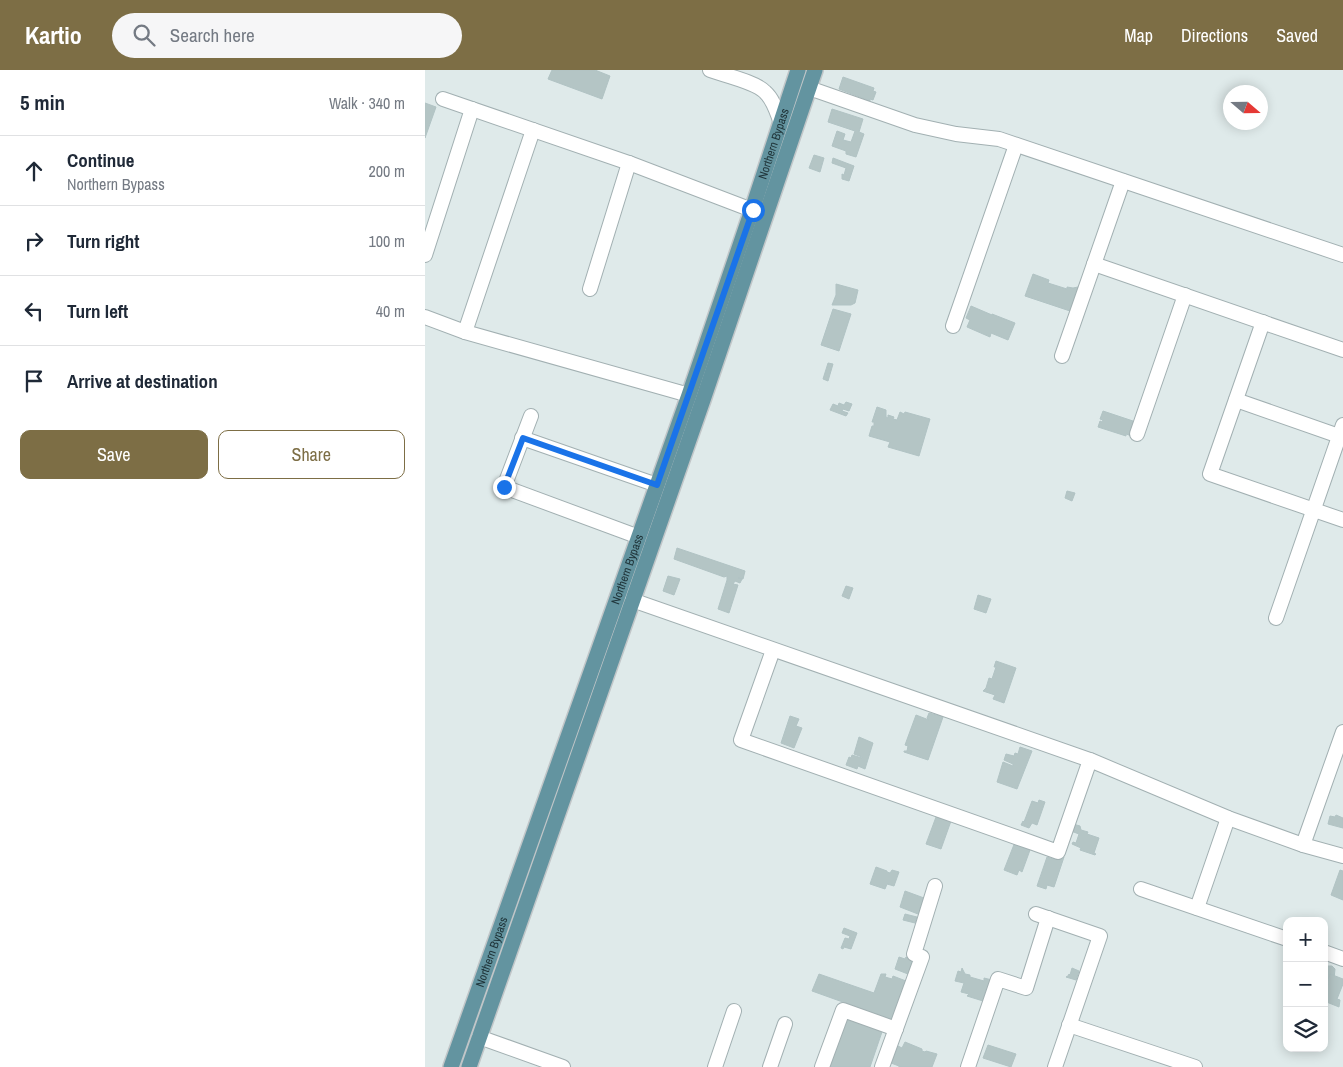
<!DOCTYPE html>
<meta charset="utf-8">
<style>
body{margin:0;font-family:"Archivo Narrow",sans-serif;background:#f6f6f7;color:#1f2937}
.controls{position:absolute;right:15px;bottom:15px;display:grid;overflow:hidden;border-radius:10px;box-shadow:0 2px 12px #0003}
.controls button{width:45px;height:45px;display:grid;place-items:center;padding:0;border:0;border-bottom:1px solid #e0e1e3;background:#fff;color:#1f2937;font:25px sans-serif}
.compass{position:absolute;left:798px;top:15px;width:45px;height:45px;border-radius:50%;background:#fff;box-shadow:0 2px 12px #0003;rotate:110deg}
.stop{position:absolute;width:15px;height:15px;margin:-11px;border:4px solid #1a73e8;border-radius:50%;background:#fff}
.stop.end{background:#1a73e8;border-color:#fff;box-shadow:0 1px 5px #0008}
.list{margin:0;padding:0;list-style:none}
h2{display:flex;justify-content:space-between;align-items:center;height:65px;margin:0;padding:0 20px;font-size:21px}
h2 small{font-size:16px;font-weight:400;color:#747a83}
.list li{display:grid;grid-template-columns:32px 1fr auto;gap:15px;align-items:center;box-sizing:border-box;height:70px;padding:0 20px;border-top:1px solid #e0e1e3}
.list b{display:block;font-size:19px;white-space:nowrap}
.list p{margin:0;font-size:16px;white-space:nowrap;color:#747a83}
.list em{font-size:16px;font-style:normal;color:#747a83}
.actions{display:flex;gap:10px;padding:15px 20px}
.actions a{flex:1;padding:11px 0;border:1px solid #7d6e45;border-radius:10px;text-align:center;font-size:18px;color:#7d6e45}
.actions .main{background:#7d6e45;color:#fff}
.icon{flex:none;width:28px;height:28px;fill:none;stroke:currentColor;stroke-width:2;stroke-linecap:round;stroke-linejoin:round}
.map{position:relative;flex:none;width:918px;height:997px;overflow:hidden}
header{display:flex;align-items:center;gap:30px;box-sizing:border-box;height:70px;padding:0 25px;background:#7d6e45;color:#fff}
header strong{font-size:24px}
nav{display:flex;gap:28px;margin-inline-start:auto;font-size:18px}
.search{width:350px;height:45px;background:#f6f6f7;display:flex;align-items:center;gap:12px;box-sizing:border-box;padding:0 18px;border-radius:28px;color:#747a83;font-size:19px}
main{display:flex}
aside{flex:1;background:#fff}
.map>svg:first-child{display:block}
</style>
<header>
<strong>Kartio</strong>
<div class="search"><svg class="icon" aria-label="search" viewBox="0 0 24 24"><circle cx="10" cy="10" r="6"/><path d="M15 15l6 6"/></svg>Search here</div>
<nav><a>Map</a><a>Directions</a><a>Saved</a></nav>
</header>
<main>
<aside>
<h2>5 min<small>Walk · 340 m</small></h2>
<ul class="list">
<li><svg class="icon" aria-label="ahead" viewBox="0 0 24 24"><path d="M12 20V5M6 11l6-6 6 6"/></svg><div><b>Continue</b><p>Northern Bypass</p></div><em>200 m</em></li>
<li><svg class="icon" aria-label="right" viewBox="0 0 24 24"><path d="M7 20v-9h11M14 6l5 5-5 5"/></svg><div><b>Turn right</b></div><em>100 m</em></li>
<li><svg class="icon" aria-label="left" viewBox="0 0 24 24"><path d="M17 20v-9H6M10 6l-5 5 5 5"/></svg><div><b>Turn left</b></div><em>40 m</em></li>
<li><svg class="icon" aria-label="arrive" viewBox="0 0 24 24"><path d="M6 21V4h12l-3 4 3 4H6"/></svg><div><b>Arrive at destination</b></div></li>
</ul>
<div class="actions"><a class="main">Save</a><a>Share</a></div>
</aside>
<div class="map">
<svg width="918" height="997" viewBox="0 0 918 997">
<rect width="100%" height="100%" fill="#dfeaea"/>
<g fill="#b4c5c5" stroke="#b1c3c4">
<polygon points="127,0 170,0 185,6 177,29 123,9"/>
<polygon points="418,7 449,18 448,21 451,22 448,30 445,29 445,31 414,19"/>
<polygon points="0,33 11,37 0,68"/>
<polygon points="407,39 438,49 434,62 439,64 431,87 421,84 421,81 407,76 412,61 420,64 418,70 426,72 430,61 403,52"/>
<polygon points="389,85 399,88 395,102 384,98"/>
<polygon points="408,88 429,96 424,111 417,109 417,104 419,105 421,98 407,93"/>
<polygon points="608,204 624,210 623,213 642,219 642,217 648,218 653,217 645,241 600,226"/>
<polygon points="411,214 433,220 430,233 426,235 407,235 411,225"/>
<polygon points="546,236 567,245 567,244 590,253 583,270 566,263 565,267 542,257 545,250 541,248"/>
<polygon points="408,239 426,244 414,281 396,275"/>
<polygon points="403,293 408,294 403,311 398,309"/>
<polygon points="421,332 427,334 424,341 418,339 417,341 423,343 421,346 405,340 408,334 413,336 414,333 419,335"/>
<polygon points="452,337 461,340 461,347 463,348 463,345 469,347 468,349 472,350 475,342 479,344 480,342 505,349 494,386 463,377 465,372 444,366 447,356 449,356 449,352 447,352"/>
<polygon points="678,341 708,351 704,365 701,364 701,366 673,357 675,351 677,352 678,350 675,349"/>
<polygon points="642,421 650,423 647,431 640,428"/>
<polygon points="252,478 320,501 318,509 313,508 317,509 315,513 310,511 308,514 313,515 304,543 293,539 302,510 302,506 299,507 249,489"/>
<polygon points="243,506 255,509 249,525 238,521"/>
<polygon points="421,516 428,518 424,529 417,526"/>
<polygon points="553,525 566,529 561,543 549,539"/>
<polygon points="571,591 591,598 579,633 568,629 570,625 558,621 561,618 564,608 567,609 571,597 569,597"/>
<polygon points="504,643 518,647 503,690 479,682 479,681 482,681 483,676 480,675 491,645 504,650 502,648"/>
<polygon points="365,646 374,649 371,656 377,658 369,678 356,673"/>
<polygon points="434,667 448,673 440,699 433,696 432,699 421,695 424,687 426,688 427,685 437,688 437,687 429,684"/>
<polygon points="595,677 607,681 592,719 572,712 578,692 588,696 588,694 579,690 581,684 589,686 590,683 593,684"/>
<polygon points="614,730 620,732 612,755 607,753 604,758 596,755 598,751 599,752 607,731 613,733"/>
<polygon points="911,745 918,748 918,758 903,754 905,746 910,747"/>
<polygon points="511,747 526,751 516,779 501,774"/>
<polygon points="648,754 655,756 656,760 663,762 662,764 674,768 669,783 671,784 670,785 655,780 656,778 647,774 648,772 651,773 654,764 646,761"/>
<polygon points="590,772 605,780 597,802 594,800 592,805 579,800"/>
<polygon points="629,784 639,787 629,817 622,815 621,819 612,816 622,787 628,789"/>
<polygon points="451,797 462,801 462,802 465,803 467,800 474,802 469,816 462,814 460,819 445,814"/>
<polygon points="915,800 918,801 918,830 906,825"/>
<polygon points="480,821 499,828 493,844 475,837"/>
<polygon points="480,844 492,847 490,853 478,850"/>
<polygon points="419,858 432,863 426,879 419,877 418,879 416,878 420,868 424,869 425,866 417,863"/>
<polygon points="474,887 480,889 481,887 488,890 483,904 470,899"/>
<polygon points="900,896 907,896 910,899 909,909 900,907 899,897"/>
<polygon points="537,898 540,904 545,905 545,907 559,911 559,908 567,910 565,918 562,917 558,931 542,926 544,924 536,922 539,913 530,911 533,901 536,902"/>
<polygon points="647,898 654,901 651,910 641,907 643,906 644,904 645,905"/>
<polygon points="394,904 449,923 456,904 461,904 460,907 467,909 468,906 481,911 468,950 387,921"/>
<polygon points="905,904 918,909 918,914 912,929 915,930 914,937 899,931 899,925 903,914 902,913"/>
<polygon points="419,946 458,959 445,997 403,997"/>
<polygon points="480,972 497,979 497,981 500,982 501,981 512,984 507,997 474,997 474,996 466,993 473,976 477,978"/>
<polygon points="563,975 591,984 586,997 558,988"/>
</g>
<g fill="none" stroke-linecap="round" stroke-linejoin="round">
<g stroke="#a2b0b2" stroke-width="16">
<g id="minor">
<path d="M285 0C299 5 331 12 340 22 349 30 352 43 356 53"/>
<polyline points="384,18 490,55 531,64 574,69 918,185"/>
<polyline points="18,29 204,93 327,140"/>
<polyline points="0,185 47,39"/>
<polyline points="669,194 918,280"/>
<polyline points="165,219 204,93"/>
<polyline points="0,247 40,262 264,325"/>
<polyline points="838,252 785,404 918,450"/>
<polyline points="528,256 591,75"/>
<polyline points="40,262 108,60"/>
<polyline points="637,286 698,111"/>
<polyline points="811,330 914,366"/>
<polyline points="106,346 79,417 214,467"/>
<polyline points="712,364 760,225"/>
<polyline points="97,368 232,415"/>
<polyline points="207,530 665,690 803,748 878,775 918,786"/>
<polyline points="851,548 918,355"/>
<polyline points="348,580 316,670 608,773 633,782 665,690"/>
<polyline points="878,775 918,662"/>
<polyline points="716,819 862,869"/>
<polyline points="772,838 803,748"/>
<polyline points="611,844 675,866 630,997"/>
<polyline points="899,882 918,889"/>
<polyline points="644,955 770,997"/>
<polyline points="54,967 138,997"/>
<polyline points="290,997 309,941"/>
<polyline points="345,997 360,954"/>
<polyline points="397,997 418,940 471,959"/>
<polyline points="457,997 497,887 489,884 510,816"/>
<polyline points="543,997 573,909 601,918 623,848"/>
</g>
</g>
<g stroke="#c1c6c8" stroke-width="18">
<g id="major">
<path id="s1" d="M26 997 264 325 327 140 373 0"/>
<polyline points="44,997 278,330 390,0"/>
</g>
</g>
<use href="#minor" stroke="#fff" stroke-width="14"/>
<use href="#major" stroke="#6394a0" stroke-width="15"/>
</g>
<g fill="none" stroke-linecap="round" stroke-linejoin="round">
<polyline stroke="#1a73e8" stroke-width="6" points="79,417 98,368 232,415 328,140"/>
</g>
<g text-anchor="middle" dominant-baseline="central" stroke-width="4" stroke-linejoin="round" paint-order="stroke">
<g font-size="12" fill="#20353a" stroke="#eff7f6">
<text stroke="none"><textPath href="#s1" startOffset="978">Northern Bypass</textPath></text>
<text stroke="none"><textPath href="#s1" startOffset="528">Northern Bypass</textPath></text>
<text stroke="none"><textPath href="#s1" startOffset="122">Northern Bypass</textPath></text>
</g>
</g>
</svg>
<div class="controls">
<button>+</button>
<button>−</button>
<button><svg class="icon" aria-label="layers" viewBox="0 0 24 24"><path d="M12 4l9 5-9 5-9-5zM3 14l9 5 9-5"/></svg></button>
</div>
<svg class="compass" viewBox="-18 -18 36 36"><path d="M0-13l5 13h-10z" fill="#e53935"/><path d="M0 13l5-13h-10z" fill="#747a83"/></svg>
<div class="stop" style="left:328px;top:140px"></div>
<div class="stop end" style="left:79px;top:417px"></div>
</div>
</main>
